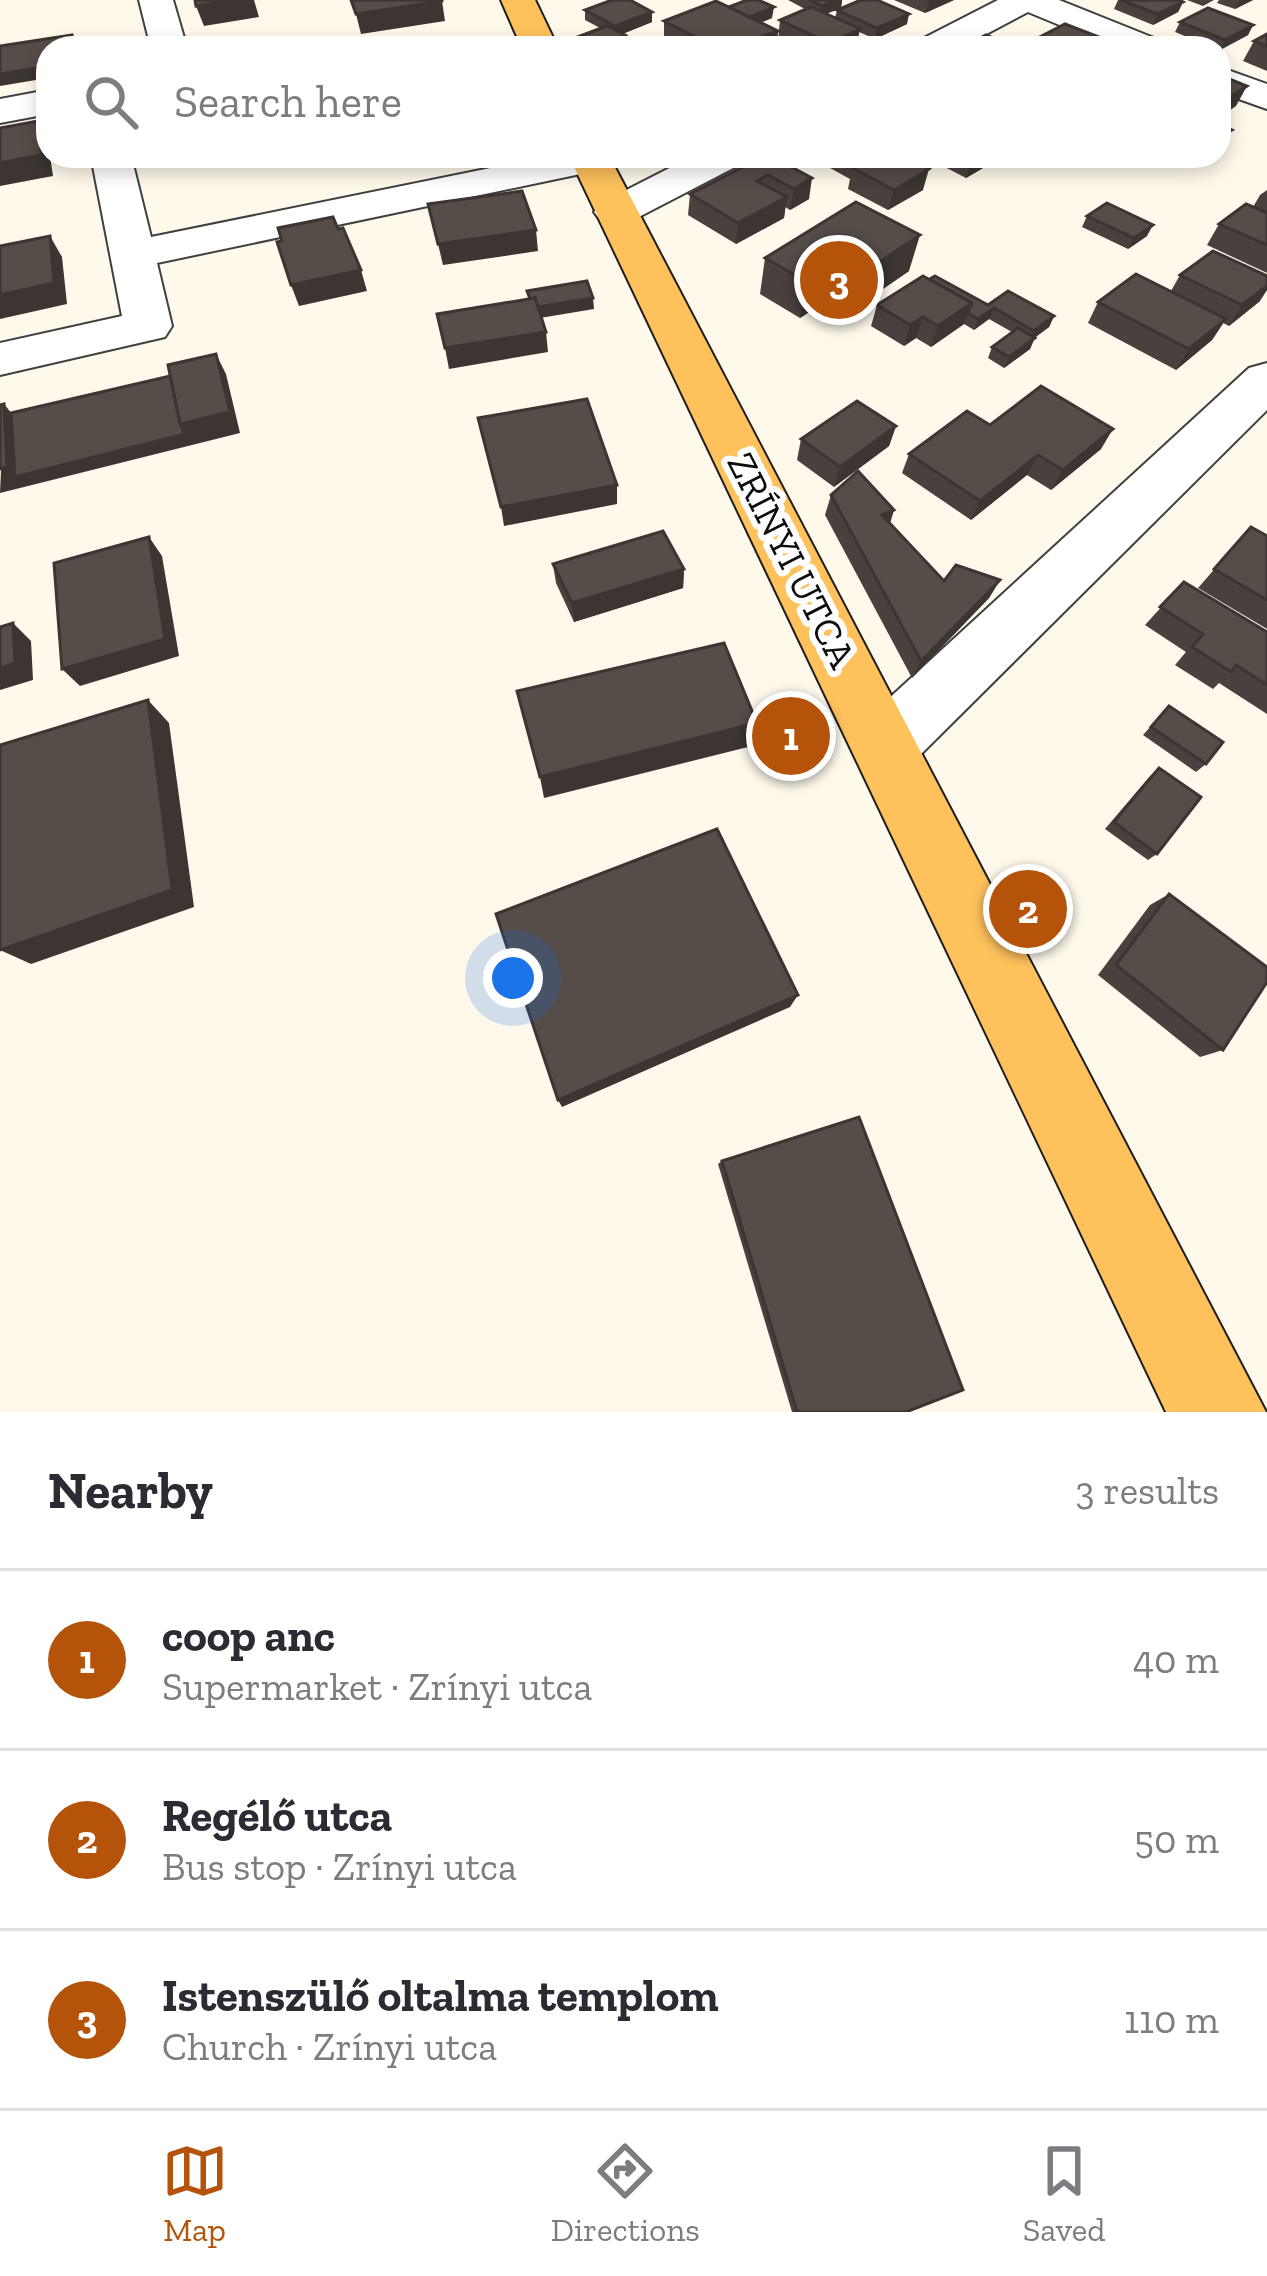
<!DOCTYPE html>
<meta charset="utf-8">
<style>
body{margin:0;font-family:"Zilla Slab",serif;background:#f7f7f7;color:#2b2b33}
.you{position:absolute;left:513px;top:978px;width:42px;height:42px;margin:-30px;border:9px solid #fff;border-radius:50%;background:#1a73e8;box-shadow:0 0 0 18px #1a73e833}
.badge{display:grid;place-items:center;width:78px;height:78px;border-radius:50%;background:#b45309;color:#fff;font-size:39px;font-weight:700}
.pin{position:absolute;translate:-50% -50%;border:6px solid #fff;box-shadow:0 3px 12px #0006}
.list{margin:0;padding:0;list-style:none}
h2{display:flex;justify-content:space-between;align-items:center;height:156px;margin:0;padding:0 48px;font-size:51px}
h2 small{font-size:39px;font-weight:400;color:#7c7c81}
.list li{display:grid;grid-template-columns:78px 1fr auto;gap:36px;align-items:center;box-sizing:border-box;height:180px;padding:0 48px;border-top:3px solid #e1e1e2}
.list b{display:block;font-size:45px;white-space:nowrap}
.list p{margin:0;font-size:39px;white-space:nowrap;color:#7c7c81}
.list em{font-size:39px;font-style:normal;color:#7c7c81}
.icon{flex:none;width:66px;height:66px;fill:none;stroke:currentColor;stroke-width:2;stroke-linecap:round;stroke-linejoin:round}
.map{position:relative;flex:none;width:1267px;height:1412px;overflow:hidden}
.search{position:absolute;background:#fff;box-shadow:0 6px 18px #0003;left:36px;right:36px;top:36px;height:132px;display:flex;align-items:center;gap:30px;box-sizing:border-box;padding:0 42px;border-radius:36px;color:#7c7c81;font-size:45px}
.sheet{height:696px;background:#fff}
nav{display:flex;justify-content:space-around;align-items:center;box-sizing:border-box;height:168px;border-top:3px solid #e1e1e2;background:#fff;font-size:33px;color:#7c7c81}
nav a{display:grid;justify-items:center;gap:6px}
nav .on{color:#b45309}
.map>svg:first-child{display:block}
</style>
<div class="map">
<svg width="1267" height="1412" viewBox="0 0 1267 1412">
<rect width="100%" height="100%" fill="#fff9ec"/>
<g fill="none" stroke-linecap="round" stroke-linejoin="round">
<g stroke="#404040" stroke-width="4">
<g id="minor">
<polygon points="139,0 173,0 187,48 151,48"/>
<polygon points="998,0 1059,0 1159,40 1164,48 1115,48 1028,12 960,48 915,48 920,40"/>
<polygon points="1219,67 1267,84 1267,109 1219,92"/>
<polygon points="48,90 48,114 0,123 0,99"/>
<polygon points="91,156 131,156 151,237 549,156 608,156 611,160 605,169 590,172 157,263 172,326 165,337 0,375 0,343 122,316"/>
<polygon points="693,156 745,156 739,165 631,221 616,225 601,221 594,212 601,203"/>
<polygon points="1267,363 1267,410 909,766 885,775 861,766 851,745 861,724 1249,368"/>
</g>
</g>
<g stroke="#1e1e1e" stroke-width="4">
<g id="major">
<polygon points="501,0 535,0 558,48 522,48"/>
<polygon points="569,156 609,156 1266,1412 1166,1412"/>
</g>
</g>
<use href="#minor" fill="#fff" fill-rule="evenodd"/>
<use href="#major" fill="#ffc15c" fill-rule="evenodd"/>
</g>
<g fill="#4a413e">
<polygon points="788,0 842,0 841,8 826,14 835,18 837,10 907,24 875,39 859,32 856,48 795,48 778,40 780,20 805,9"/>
<polygon points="894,0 954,0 925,13"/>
<polygon points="1118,0 1179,0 1183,2 1178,12 1153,25 1114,9"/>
<polygon points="1187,0 1214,0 1203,6"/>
<polygon points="1219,0 1253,0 1235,9 1217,3"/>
<polygon points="729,7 772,18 761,22 778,31 776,48 677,48 664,41 664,21"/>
<polygon points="585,10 652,12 652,22 622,34 625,35 625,46 619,48 572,48 572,39 600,28 585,20"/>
<polygon points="1180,22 1253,25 1248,35 1220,50 1219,48 1214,48 1175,32"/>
<polygon points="1267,34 1267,71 1243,61 1254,41"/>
<polygon points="1034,40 1127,48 1032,48"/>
<polygon points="764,156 809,199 790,210 785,207 784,218 736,244 688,215 690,194"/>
<polygon points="822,156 902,156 923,190 888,210 848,189 850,179 821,163"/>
<polygon points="941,156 985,156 987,157 983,168 966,178 939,164"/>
<polygon points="1267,190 1267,273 1207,245 1219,224 1253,207 1260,195"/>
<polygon points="856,202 909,271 864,302 843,290 800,318 760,294 765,258"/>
<polygon points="1087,216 1147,236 1128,249 1082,227"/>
<polygon points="1180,275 1260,301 1229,326 1223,323 1212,340 1176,370 1088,323 1098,302 1171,291"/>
<polygon points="877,305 988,305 1054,316 1049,327 1034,338 1030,349 1004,368 988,358 992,347 1012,332 989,319 974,330 964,324 931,347 916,338 904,346 871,326"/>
<polygon points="990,425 1101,449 1051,490 1027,475 971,520 902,473 909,454"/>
<polygon points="896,426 889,446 834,487 797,460 801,439"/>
<polygon points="831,495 894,510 890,524 944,581 1000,580 989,598 912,678 825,515"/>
<polygon points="1251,527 1267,536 1267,629 1198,588"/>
<polygon points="553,564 684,569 683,588 574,622 556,583"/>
<polygon points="1184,582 1267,632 1267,714 1219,683 1213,689 1175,665 1186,652 1145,625"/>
<polygon points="1169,706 1206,764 1196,772 1143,735"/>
<polygon points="1159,768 1157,854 1148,860 1105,829 1150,776"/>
<polygon points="1169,894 1223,1050 1200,1057 1098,975 1150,905"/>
<polygon points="722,1161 906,1412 792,1412 718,1164"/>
</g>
<g fill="#3c3532">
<polygon points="234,0 254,0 259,17 204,26 196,6"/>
<polygon points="836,0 842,0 841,8 820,16 822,6"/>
<polygon points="929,0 954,0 925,13"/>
<polygon points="1240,0 1253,0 1235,9"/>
<polygon points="442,1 445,21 361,34 356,14"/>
<polygon points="1183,2 1178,12 1153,25 1157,14"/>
<polygon points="774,7 772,18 748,28 749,17"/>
<polygon points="652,12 652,22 615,37 615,26"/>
<polygon points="909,14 907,24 875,39 877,28"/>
<polygon points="1253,25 1248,35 1220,50 1225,40"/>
<polygon points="860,29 856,48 828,48 829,43"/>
<polygon points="778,31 776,48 728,48"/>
<polygon points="625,35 625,46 619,48 592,48"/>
<polygon points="48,66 48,78 0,86 0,74"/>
<polygon points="1247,86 1236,106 1219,118 1219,104"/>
<polygon points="38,121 48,140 48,156 50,156 53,176 0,186 0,163"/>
<polygon points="1232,130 1226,140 1219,145 1219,138"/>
<polygon points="241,156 287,156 244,164"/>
<polygon points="987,157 983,168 966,178 970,167"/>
<polygon points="929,169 923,190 888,210 894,190"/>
<polygon points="812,178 809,199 790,210 794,189"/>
<polygon points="787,197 784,218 736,244 738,223"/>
<polygon points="1153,225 1147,236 1128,249 1134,238"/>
<polygon points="536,230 538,251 443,265 438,244"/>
<polygon points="920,235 909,271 864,302 873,266"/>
<polygon points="50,236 62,257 67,304 0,319 0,295"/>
<polygon points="851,254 843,290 800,318 807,282"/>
<polygon points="361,270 367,291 299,306 291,285"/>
<polygon points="1267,286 1267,290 1260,301 1229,326 1242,305"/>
<polygon points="593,298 594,309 534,319 533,308"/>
<polygon points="972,303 964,324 931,347 938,326"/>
<polygon points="994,308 989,319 974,330 978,319"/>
<polygon points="1054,316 1049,327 1029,342 1034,331"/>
<polygon points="923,317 916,338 904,346 910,325"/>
<polygon points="1226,319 1212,340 1176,370 1189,349"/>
<polygon points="546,332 548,352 449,369 445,348"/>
<polygon points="1035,338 1030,349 1004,368 1009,357"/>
<polygon points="216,354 226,374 240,433 0,493 4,404 20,424 180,424"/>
<polygon points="896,426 889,446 834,487 840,467"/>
<polygon points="1113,429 1101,449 1051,490 1063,470"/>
<polygon points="1038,455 1027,475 971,520 980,501"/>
<polygon points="617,485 617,504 504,526 501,507"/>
<polygon points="894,510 887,529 882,515"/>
<polygon points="149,537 162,556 179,656 80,686 62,669"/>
<polygon points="684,569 683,588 574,622 572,603"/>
<polygon points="1000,580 989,598 912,678 921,661"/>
<polygon points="13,623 31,641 33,680 0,690 0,668"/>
<polygon points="148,700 169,723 194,907 31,964 0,950"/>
<polygon points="757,723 752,746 544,798 540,777"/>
<polygon points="798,995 790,1007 562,1107 558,1100"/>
</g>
<g fill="#564c48" stroke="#3c3532" stroke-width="3">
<polygon points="195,0 234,0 196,6"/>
<polygon points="351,0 442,0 442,1 356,14"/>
<polygon points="612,0 630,0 652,12 615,26 585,10"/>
<polygon points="747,0 758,0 774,7 750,17 729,7"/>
<polygon points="809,0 836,0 822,6"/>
<polygon points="861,0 877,0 909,14 877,28 837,10"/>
<polygon points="1121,0 1179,0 1183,2 1157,14"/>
<polygon points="716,1 778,31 728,48 717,48 664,21"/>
<polygon points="811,7 860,29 829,43 780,20"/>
<polygon points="1208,8 1253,25 1225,40 1180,22"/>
<polygon points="1065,24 1127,48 1055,48 1034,40"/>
<polygon points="607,26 625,35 592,48 588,48 572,39"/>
<polygon points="1267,34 1267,46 1254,41"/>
<polygon points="72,35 74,48 48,48 48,66 0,74 0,46"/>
<polygon points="986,35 1016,48 961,48"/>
<polygon points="480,42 484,48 449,48"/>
<polygon points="1219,75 1247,86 1219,104"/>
<polygon points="38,121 41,155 0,163 0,128"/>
<polygon points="1219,124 1232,130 1219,138"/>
<polygon points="764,156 771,156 812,178 794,189 768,175 757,181 787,197 738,223 690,194"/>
<polygon points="851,156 902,156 929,169 894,190 853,168 863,162"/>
<polygon points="947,156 985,156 987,157 970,167"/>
<polygon points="522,191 536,230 438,244 428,204"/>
<polygon points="856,202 920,235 873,266 851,254 807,282 765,258"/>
<polygon points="1107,203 1153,225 1134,238 1087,216"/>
<polygon points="1246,204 1267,213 1267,245 1219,224"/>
<polygon points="333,217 338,229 343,228 361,270 291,285 277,242 282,241 278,228"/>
<polygon points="50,236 54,283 0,295 0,246"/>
<polygon points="1213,251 1267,276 1267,286 1242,305 1180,275"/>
<polygon points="1136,274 1226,319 1189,349 1098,302"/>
<polygon points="923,276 972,303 938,326 923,317 910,325 877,305"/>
<polygon points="935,276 988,305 1008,291 1054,316 1034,331 994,308 978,319 968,313 972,303 930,279"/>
<polygon points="587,281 593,298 538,307 535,298 530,299 527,291"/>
<polygon points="535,298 546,332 445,348 437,314"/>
<polygon points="1018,328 1035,338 1009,357 992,347"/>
<polygon points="216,354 230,412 180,424 168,365"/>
<polygon points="170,376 180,424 185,434 15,477 11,413"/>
<polygon points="1041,386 1113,429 1063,470 1038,455 980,501 909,454 967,411 990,425"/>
<polygon points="587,399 617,485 501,507 478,418"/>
<polygon points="857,401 896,426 840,467 801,439"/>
<polygon points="4,404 7,467 0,469 0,405"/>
<polygon points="858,471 894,510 882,515 944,581 956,565 1000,580 921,661 831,495"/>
<polygon points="1251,527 1267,536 1267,600 1214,569"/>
<polygon points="663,531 684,569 572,603 553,564"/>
<polygon points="149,537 165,639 62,669 54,563"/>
<polygon points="1184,582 1267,632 1267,685 1236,665 1231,672 1192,647 1203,634 1160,607"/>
<polygon points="13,623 15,663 0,668 0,627"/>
<polygon points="724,643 757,723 540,777 517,691"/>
<polygon points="148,700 172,890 0,950 0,745"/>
<polygon points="1169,706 1223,742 1206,764 1151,727"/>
<polygon points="1159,768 1201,797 1157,854 1114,822"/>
<polygon points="717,829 798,995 558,1100 496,914"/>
<polygon points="1169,894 1267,967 1267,982 1223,1050 1116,965"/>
<polygon points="859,1117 963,1390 906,1412 797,1412 722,1161"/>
</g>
<g text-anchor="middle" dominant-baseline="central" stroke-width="12" stroke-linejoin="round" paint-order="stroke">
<g font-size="39" fill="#0d0d0d" stroke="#fff">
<text transform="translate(792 560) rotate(63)">ZRÍNYI UTCA</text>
</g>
</g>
</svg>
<div class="you"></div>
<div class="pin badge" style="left:791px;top:736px">1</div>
<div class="pin badge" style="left:1028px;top:909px">2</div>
<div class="pin badge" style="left:839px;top:280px">3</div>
<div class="search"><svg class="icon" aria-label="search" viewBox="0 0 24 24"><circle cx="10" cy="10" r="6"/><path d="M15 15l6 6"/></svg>Search here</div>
</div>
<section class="sheet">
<h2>Nearby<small>3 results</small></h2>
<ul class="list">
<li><span class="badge">1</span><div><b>coop anc</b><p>Supermarket · Zrínyi utca</p></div><em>40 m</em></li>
<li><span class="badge">2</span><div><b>Regélő utca</b><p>Bus stop · Zrínyi utca</p></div><em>50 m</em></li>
<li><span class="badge">3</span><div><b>Istenszülő oltalma templom</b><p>Church · Zrínyi utca</p></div><em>110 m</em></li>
</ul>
</section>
<nav>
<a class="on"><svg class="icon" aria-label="map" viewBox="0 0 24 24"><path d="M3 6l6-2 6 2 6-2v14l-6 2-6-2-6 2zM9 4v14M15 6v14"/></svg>Map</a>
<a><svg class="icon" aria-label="directions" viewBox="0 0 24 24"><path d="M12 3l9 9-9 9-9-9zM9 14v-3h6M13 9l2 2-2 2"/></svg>Directions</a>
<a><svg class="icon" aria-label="saved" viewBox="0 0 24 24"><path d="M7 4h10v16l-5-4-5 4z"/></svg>Saved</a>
</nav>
